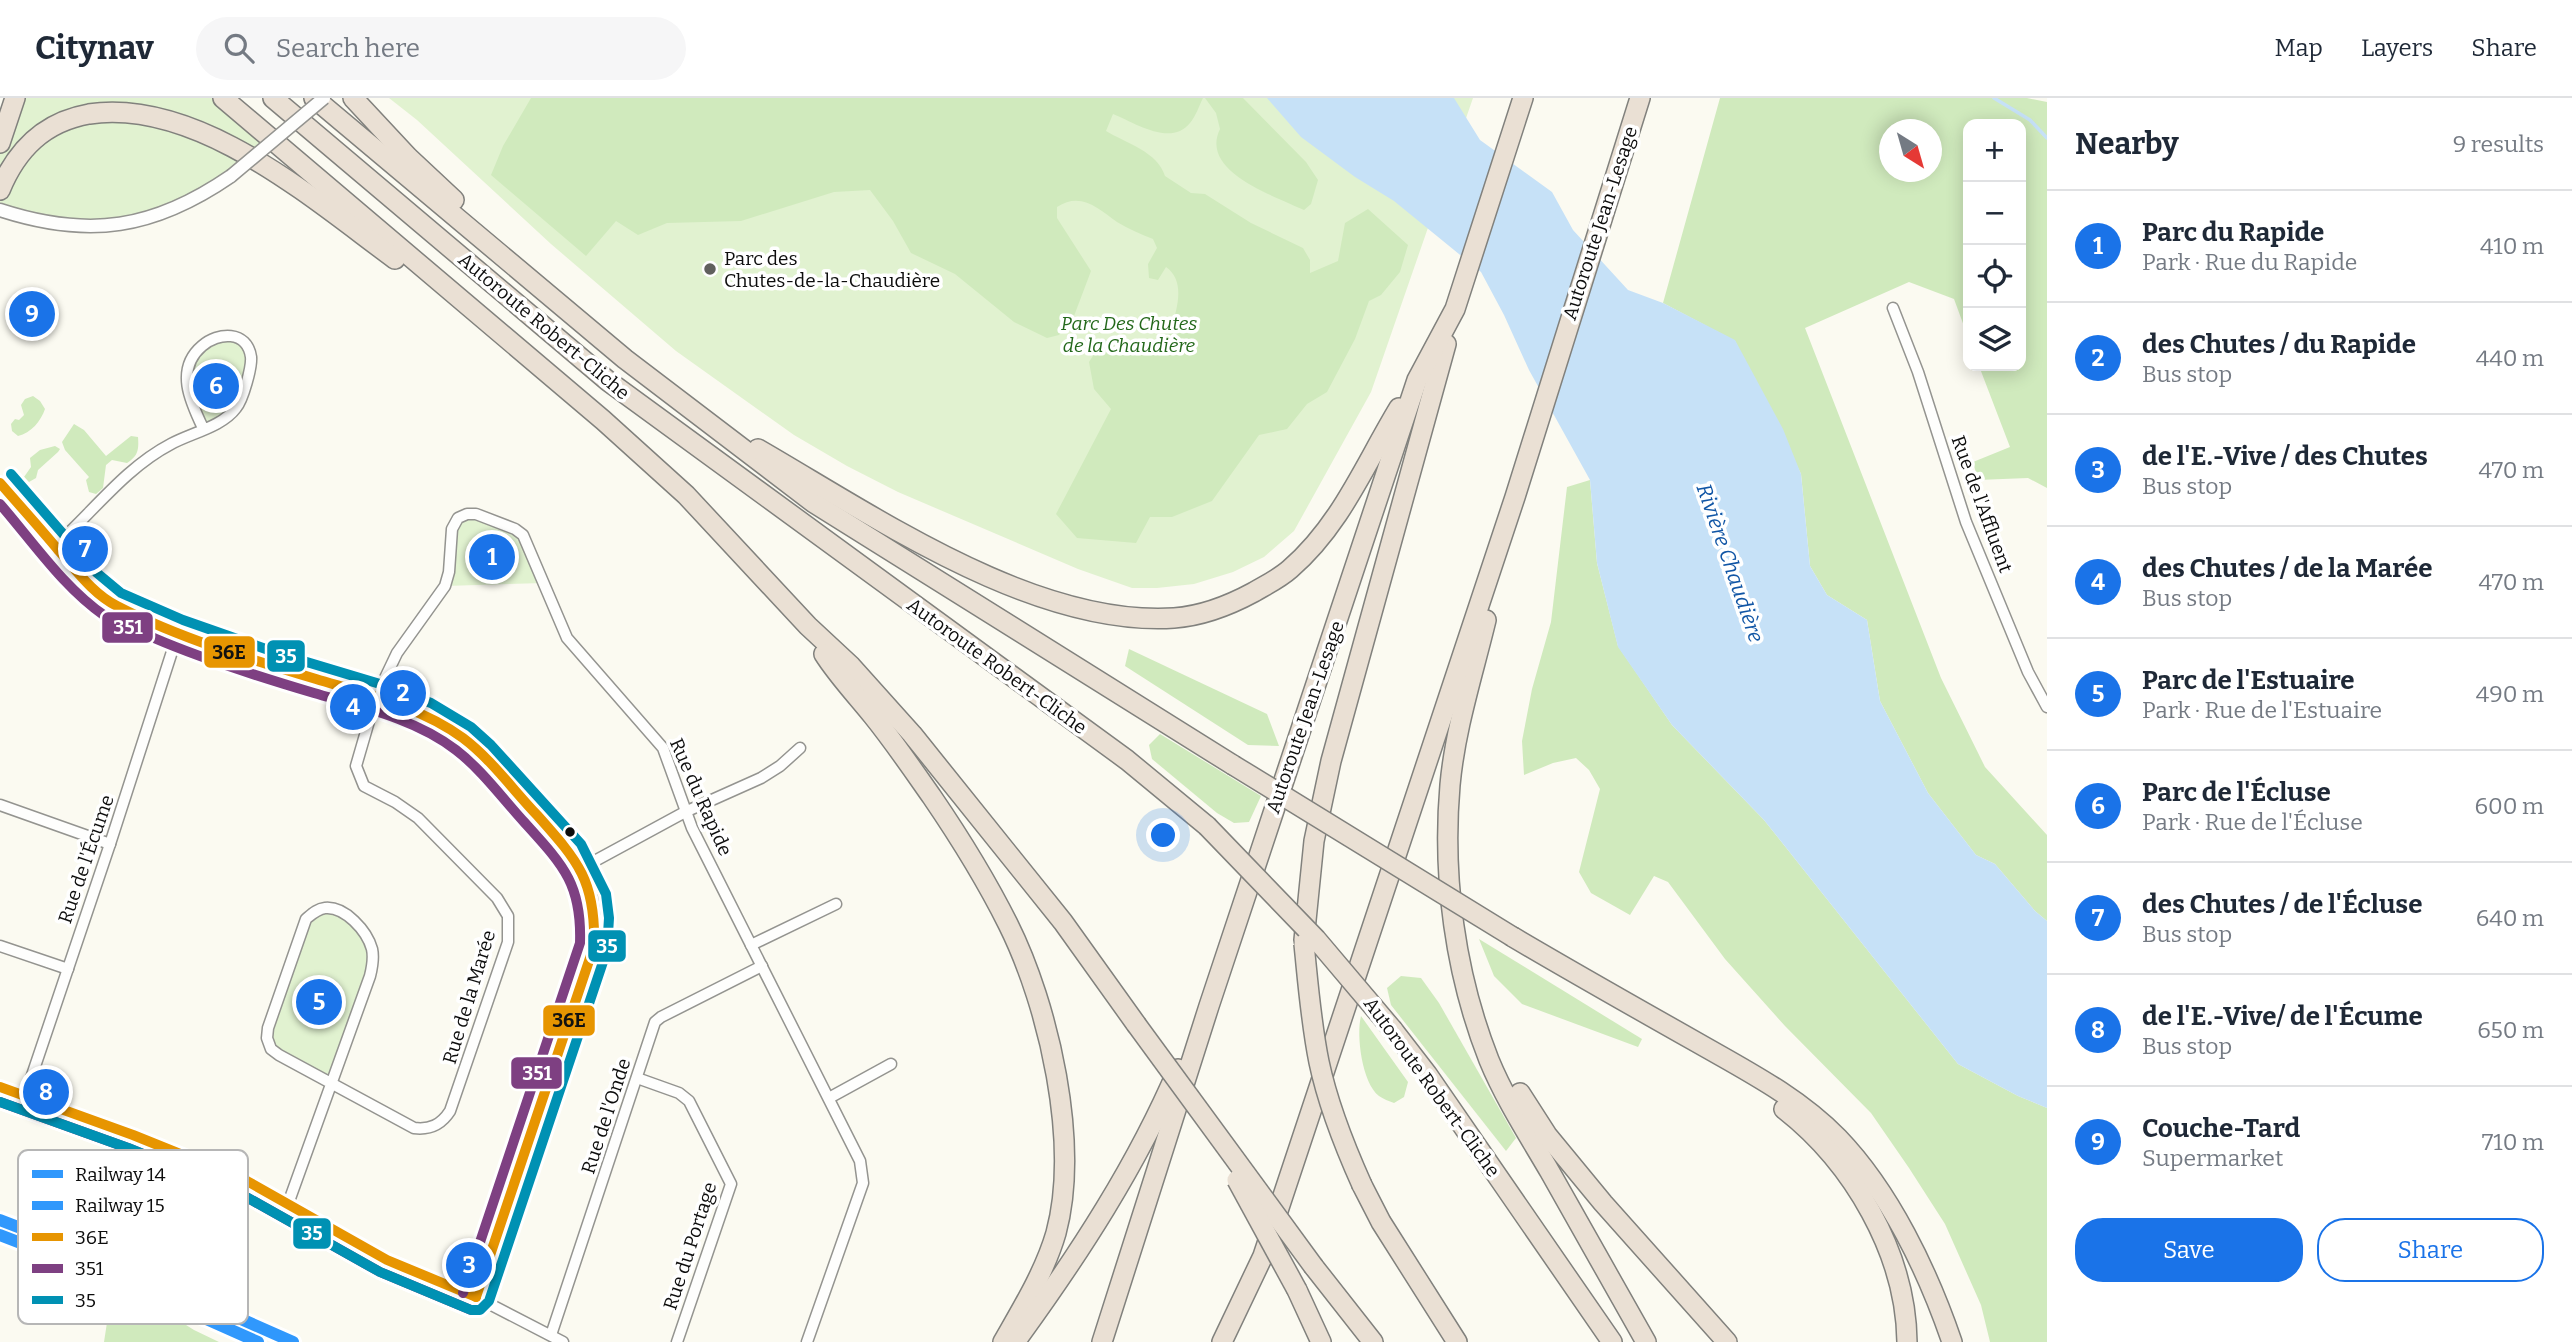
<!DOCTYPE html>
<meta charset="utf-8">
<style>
body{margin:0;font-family:Bitter,serif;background:#f6f6f7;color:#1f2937}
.controls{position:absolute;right:21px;top:21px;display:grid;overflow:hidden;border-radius:14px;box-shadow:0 4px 18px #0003}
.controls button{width:63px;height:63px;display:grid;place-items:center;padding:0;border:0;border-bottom:2px solid #e0e1e3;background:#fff;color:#1f2937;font:35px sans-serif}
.compass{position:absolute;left:1879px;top:21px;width:63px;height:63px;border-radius:50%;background:#fff;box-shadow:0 4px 18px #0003;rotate:143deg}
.you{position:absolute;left:1164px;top:738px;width:24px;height:24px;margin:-18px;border:5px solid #fff;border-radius:50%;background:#1a73e8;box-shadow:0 0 0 10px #1a73e833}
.badge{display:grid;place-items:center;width:46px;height:46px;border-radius:50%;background:#1a73e8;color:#fff;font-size:23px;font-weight:700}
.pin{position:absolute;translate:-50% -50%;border:4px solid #fff;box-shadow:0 2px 7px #0006}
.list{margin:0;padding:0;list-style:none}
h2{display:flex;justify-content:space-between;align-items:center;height:91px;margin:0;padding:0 28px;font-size:30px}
h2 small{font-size:23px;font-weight:400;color:#747a83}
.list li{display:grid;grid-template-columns:46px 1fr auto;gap:21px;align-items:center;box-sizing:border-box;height:112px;padding:0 28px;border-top:2px solid #e0e1e3}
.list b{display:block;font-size:26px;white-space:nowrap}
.list p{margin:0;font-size:23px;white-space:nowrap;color:#747a83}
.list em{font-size:23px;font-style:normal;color:#747a83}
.actions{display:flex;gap:14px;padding:21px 28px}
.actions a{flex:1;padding:16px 0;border:2px solid #1a73e8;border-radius:28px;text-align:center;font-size:24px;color:#1a73e8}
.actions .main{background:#1a73e8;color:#fff}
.icon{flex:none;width:38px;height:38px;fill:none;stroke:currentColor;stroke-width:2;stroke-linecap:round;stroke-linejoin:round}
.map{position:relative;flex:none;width:2047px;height:1244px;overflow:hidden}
header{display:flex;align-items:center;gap:42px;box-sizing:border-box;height:98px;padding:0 35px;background:#fff;border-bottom:2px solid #e0e1e3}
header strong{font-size:33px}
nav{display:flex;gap:38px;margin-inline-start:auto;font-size:24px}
.search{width:490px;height:63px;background:#f6f6f7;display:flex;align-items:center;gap:18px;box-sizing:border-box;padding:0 24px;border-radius:38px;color:#747a83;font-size:26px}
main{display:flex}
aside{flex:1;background:#fff}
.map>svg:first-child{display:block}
</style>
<header>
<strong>Citynav</strong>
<div class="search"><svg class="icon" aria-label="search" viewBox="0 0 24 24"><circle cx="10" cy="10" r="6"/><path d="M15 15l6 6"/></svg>Search here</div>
<nav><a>Map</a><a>Layers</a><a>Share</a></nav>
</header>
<main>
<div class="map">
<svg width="2047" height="1244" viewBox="0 0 2047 1244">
<rect width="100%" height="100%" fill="#fbfaf1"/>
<g fill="#e1f2d0">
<polygon points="15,0 223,0 274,42 180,108 87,129 0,111 0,40"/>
<polygon points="389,0 1473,0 1371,294 1294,433 1264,459 1233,474 1194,486 1157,490 1132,490 1078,471 898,394 847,368 794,337 676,253 551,146 417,22"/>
<polygon points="221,237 249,250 237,310 203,330 186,282 195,254"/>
<polygon points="467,416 515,431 544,485 445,488 452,431"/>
<polygon points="325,810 356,825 373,863 331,984 279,957 268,930 306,821"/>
</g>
<g fill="#d0eabd" fill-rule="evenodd">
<path d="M531 0H1203C1199 8 1196 18 1190 25 1171 49 1135 25 1113 16L1106 33C1126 45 1158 54 1165 78L1191 95 1205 96 1251 125 1303 150 1310 162V175L1338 163 1345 125 1368 111 1408 147 1400 174 1381 197 1369 203 1355 241 1327 294 1307 306 1287 331 1259 337 1212 403 1172 419H1150L1136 445 1077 440 1056 416 1111 311 1094 291 1089 264 1104 241 1137 255 1150 250 1157 239 1171 231C1177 211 1186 183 1166 169L1158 182 1149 180 1148 166 1157 150 1153 141C1140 136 1129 131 1117 124 1099 111 1081 93 1057 109V120L1091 173 1074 218 1059 237 1047 240 1014 224 955 176 911 155 893 123 870 92 834 94 741 123 667 125 638 137 616 123 586 158 491 77 503 48Z"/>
<path d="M1205 0H1243L1306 64 1318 82 1311 106 1304 112C1275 98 1199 74 1220 31L1216 15Z"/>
<path d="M1720 0H2027L2047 4V390L2028 380 1978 382 1973 364 2010 349 1979 268H2021V26H1968V239L1954 201 1909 184 1805 230 1941 580 1985 669 2047 737V823L2035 813 1995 766 1976 757 1928 695 1880 603 1867 522 1827 497 1810 468 1801 376 1735 243 1663 205ZM1890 32H1932V74H1890Z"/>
<path d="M33 298 40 303 45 311C41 323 31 335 18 338L12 333 11 326 15 321 19 322 24 317 21 307 25 301Z"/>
<path d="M74 326 84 332 106 358 131 338 138 339C139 352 138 358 127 365L112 362 106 367 103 390 96 396 89 394 86 382 89 379 65 352 62 344Z"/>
<polygon points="55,348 60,351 58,354 38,372 36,380 29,384 24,379 31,369 30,360 40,352"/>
<polygon points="1590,382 1597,465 1618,548 1672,627 1764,722 1958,966 2018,998 2047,1010 2047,1244 1990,1244 1981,1207 1945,1126 1909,1070 1871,1015 1785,928 1725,861 1668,784 1654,778 1630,817 1591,795 1579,774 1600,691 1589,672 1576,660 1553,665 1524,677 1522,643 1532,591 1551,524 1567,389"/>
<polygon points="1129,551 1267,616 1279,648 1248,647 1125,568"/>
<polygon points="1160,636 1261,698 1249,724 1234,725 1217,715 1152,661 1149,647"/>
<polygon points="1479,841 1642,941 1638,949 1522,906 1494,878"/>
<polygon points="1401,878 1421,880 1439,905 1516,1040 1506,1053 1391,907 1387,890"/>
<path d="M1361 918 1408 984 1404 999 1394 1005C1389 1003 1383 1001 1379 998 1362 985 1356 937 1361 918Z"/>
<polygon points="135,1195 194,1232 219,1244 104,1244 110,1205"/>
</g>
<polygon fill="#c6e1f7" points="1267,0 1454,0 1480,42 1552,94 1573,132 1628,192 1663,205 1735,242 1783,331 1801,376 1810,468 1827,497 1867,522 1880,603 1928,695 1976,757 1995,766 2035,813 2047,823 2047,1010 2018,998 1958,966 1764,722 1672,627 1618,549 1597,465 1590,382 1529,272 1504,217 1481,174 1394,103 1355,79 1301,39"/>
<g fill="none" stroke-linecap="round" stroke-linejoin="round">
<polyline stroke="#c6e1f7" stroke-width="3.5" points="1994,0 2030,22 2047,40"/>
<g stroke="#949490" stroke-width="13">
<g id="minor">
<polyline points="1893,210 1918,274 1966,424 2028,574 2047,609"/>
<polyline points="0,385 87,485 114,507 178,535 276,569 376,599 426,618 463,640 481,656 569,753 585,782 592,799 595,821 594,848 476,1199"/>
<path d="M55 448C93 414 125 370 171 346 191 335 222 329 236 310 243 302 252 269 251 259 247 232 218 234 202 248 175 271 190 303 203 330"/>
<polyline points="0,707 110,746"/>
<polyline points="580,771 685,714 761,680 780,668 800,650"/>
<polyline points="751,847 836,806"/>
<polyline points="0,848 68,871"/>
<polyline points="637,980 679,995 689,1003 731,1086 677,1244"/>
<polyline points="0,989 133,1037 247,1083 387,1162 476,1199 563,1244"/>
<polyline points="25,998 110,746 178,535"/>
<polyline points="829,1000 891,966"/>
<path d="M288 1106 370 878C372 870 374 860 372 851 367 833 345 808 325 810 317 811 312 816 306 821L268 930 267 940 271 951 279 957 414 1030C430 1032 441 1027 450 1013L508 844V818L497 800 418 720 395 704 364 688 356 668 376 599 397 555 445 488 449 474 452 431 458 420 467 416H476L515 431 523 437 567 540 663 650 692 730 860 1063 863 1085 807 1244"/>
<polyline points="551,1237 655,924 661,919 762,868"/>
</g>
</g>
<g stroke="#949490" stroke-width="15">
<path id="tertiary" d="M0 112C89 141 154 131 231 78"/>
</g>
<g stroke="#81817d" stroke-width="22">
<g id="motorway">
<polyline points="223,0 603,322 686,397 808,528 851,568 912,636 1063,824 1136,926"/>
<polyline points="273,0 608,283 1127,662 1207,728"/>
<polyline points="314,0 625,261 814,405 1233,667"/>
<polyline points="353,0 408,59 454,102"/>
<polyline points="0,45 15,0"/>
<path d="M0 92C17 51 44 24 89 16 198 0 313 101 395 161"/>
<path d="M758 351C876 419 1034 529 1174 520 1202 518 1230 507 1254 494 1266 487 1280 480 1290 471 1341 427 1365 366 1399 310"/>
<path d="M1486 522C1473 576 1455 631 1450 687 1442 779 1455 876 1489 962 1505 1001 1529 1038 1550 1074 1582 1131 1614 1187 1646 1244"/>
<path d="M824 556C838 578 857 598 873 618 894 644 913 672 932 699 960 740 986 782 1008 826 1049 908 1080 1045 1056 1135 1045 1173 1023 1209 1003 1244"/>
<path d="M1513 839C1574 875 1636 910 1698 945 1747 973 1798 999 1838 1040 1890 1094 1928 1174 1952 1244"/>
<polyline points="1304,842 1314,743 1331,663 1446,246"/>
<polyline points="1393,932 1427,976 1612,1244"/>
<polyline points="1520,995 1547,1037 1603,1105 1727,1244"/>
<path d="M1784 1011C1853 1065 1906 1155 1907 1244"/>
<polyline points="1362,1087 1381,1124 1457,1244"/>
<polyline points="1314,1169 1373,1244"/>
<polyline points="1297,1192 1321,1244"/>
<path d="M1018 1240C1079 1156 1137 1067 1178 971"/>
<polyline points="1102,1244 1209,908 1417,282 1455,211 1523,0"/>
<polyline points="1222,1244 1263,1158 1515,399 1640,0"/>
</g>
</g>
<use href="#minor" stroke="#fefefd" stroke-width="10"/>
<use href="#tertiary" stroke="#fefefd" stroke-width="12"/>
<use href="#motorway" stroke="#eae0d4" stroke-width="19"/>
<g stroke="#949490" stroke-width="15" stroke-linecap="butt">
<polyline id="tertiary-bridge" points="231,78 324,0"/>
</g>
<g stroke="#81817d" stroke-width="22" stroke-linecap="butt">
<g id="motorway-bridge">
<polyline points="1233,667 1513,839"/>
<polyline points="1207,728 1316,841 1393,932"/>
<path d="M1304 846C1308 885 1311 925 1319 964 1328 1007 1344 1047 1362 1087"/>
<polyline points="1136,926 1314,1169"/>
<polyline points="1237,1082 1297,1192"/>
</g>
</g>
<use href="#tertiary-bridge" stroke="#fefefd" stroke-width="12"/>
<use href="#motorway-bridge" stroke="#eae0d4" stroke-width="19"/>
<g stroke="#fff" stroke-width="16">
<g id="bus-1">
<path d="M0 385C20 408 40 430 59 453 76 472 93 496 117 508 179 540 249 561 316 581 366 596 421 609 463 640 491 661 513 692 537 717 578 763 596 783 594 848L476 1199"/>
<polyline points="0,989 133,1037 247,1083 387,1162 476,1199"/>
</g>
</g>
<g stroke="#fff" stroke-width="16">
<g id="bus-2">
<path d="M0 406C33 444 64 490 105 518 119 527 138 533 154 540 205 562 260 579 314 595 362 609 416 621 456 652 482 672 503 701 525 725 563 767 582 786 580 845L463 1195"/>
<polyline points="0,1004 128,1050 241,1096 380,1174 471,1212"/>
</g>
</g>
<g stroke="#fff" stroke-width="16">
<polyline id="bus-3" points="0,1004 128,1050 241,1096 380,1174 471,1212 480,1212 489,1203 607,852 609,820 606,796 581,746 491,647 471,629 431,605 380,586 280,556 183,522 121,495 97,475 11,376"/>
</g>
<use href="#bus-1" stroke="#e79501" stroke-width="10"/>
<use href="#bus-2" stroke="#7e4082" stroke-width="10"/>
<use href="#bus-3" stroke="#0091b3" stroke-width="10"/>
<g stroke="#fff" stroke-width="18">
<polyline id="rail-1" points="0,1122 135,1174 293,1244"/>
</g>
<g stroke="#fff" stroke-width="18">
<polyline id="rail-2" points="0,1137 130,1187 258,1244"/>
</g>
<use href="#rail-1" stroke="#3098fc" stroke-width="12"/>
<use href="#rail-2" stroke="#3098fc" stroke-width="12"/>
</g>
<circle fill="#60605d" stroke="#fff" stroke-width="2.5" cx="710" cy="171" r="7"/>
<circle fill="#0d0d0d" stroke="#fff" stroke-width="2.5" cx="570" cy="734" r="6"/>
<g text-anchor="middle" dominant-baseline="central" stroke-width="7" stroke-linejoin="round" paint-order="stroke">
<g font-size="19" fill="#0d0d0d" stroke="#fff">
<text transform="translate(1600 125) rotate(-72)">Autoroute Jean-Lesage</text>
<text transform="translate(544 228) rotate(40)">Autoroute Robert-Cliche</text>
<text transform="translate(1982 406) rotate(70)">Rue de l'Affluent</text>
<text transform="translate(997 568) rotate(36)">Autoroute Robert-Cliche</text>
<text transform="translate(1305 619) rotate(-71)">Autoroute Jean-Lesage</text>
<text transform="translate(701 699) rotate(66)">Rue du Rapide</text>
<text transform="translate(86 761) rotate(-71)">Rue de l'Écume</text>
<text transform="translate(469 899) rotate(-73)">Rue de la Marée</text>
<text transform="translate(1432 989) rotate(54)">Autoroute Robert-Cliche</text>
<text transform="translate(606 1018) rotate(-72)">Rue de l'Onde</text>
<text transform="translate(690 1148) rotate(-72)">Rue du Portage</text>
</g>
<g font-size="19" fill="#0d0d0d" stroke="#fff" text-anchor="start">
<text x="724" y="160">Parc des<tspan x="724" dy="22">Chutes-de-la-Chaudière</tspan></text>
</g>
<g font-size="19" font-style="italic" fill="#23681a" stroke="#fff">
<text x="1129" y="225">Parc Des Chutes<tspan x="1129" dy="22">de la Chaudière</tspan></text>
</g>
<g font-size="21" font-style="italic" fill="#1055a5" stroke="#fff">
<text transform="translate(1730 465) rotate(71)">Rivière Chaudière</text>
</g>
</g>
<rect x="18" y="1052" width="230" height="174" rx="10" fill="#fff" stroke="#b6b6b6" stroke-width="2"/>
<rect x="32" y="1072" width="31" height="8" fill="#3098fc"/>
<rect x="32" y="1103" width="31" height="9" fill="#3098fc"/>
<rect x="32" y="1135" width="31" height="8" fill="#e79501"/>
<rect x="32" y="1166" width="31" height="9" fill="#7e4082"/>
<rect x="32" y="1198" width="31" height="8" fill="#0091b3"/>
<g font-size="19" fill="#0d0d0d">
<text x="75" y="1083">Railway 14</text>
<text x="75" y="1114">Railway 15</text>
<text x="75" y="1146">36E</text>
<text x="75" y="1177">351</text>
<text x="75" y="1209">35</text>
</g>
<g stroke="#fff" stroke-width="2.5">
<rect x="101" y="513" width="53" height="33" rx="7" fill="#7e4082"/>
<rect x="203" y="537" width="53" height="34" rx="7" fill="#e79501"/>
<rect x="266" y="541" width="40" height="34" rx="7" fill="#0091b3"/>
<rect x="587" y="831" width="40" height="34" rx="7" fill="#0091b3"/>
<rect x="542" y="906" width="54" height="33" rx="7" fill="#e79501"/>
<rect x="510" y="958" width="53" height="34" rx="7" fill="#7e4082"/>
<rect x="292" y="1119" width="40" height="33" rx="7" fill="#0091b3"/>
</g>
<g font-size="19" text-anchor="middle" font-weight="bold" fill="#fff">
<text x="128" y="536">351</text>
<text x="286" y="565">35</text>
<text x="607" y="855">35</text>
<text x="537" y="982">351</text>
<text x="312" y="1142">35</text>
</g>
<g font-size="19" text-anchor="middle" font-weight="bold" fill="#111">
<text x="229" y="561">36E</text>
<text x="569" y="929">36E</text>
</g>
</svg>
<div class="controls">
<button>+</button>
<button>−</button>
<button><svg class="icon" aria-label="locate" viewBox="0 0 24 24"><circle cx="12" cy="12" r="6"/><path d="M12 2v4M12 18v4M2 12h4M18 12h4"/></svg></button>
<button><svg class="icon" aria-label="layers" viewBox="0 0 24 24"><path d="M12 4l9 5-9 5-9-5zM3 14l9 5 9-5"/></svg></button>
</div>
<svg class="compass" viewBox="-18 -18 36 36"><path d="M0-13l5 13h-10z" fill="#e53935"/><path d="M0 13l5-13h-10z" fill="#747a83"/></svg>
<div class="you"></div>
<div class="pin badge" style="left:492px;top:459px">1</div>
<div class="pin badge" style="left:403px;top:595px">2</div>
<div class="pin badge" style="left:469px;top:1167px">3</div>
<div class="pin badge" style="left:353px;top:609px">4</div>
<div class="pin badge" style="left:319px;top:904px">5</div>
<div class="pin badge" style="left:216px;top:288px">6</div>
<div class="pin badge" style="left:85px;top:451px">7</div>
<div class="pin badge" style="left:46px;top:994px">8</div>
<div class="pin badge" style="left:32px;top:216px">9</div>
</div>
<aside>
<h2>Nearby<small>9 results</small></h2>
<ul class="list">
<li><span class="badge">1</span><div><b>Parc du Rapide</b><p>Park · Rue du Rapide</p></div><em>410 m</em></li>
<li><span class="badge">2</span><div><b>des Chutes / du Rapide</b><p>Bus stop</p></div><em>440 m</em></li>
<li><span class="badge">3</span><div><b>de l'E.-Vive / des Chutes</b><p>Bus stop</p></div><em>470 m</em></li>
<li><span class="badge">4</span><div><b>des Chutes / de la Marée</b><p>Bus stop</p></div><em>470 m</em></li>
<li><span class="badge">5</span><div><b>Parc de l'Estuaire</b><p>Park · Rue de l'Estuaire</p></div><em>490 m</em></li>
<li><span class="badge">6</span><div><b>Parc de l'Écluse</b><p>Park · Rue de l'Écluse</p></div><em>600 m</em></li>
<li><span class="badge">7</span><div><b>des Chutes / de l'Écluse</b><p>Bus stop</p></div><em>640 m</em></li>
<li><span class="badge">8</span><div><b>de l'E.-Vive/ de l'Écume</b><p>Bus stop</p></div><em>650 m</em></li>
<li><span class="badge">9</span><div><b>Couche-Tard</b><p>Supermarket</p></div><em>710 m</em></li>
</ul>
<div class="actions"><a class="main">Save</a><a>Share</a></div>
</aside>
</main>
